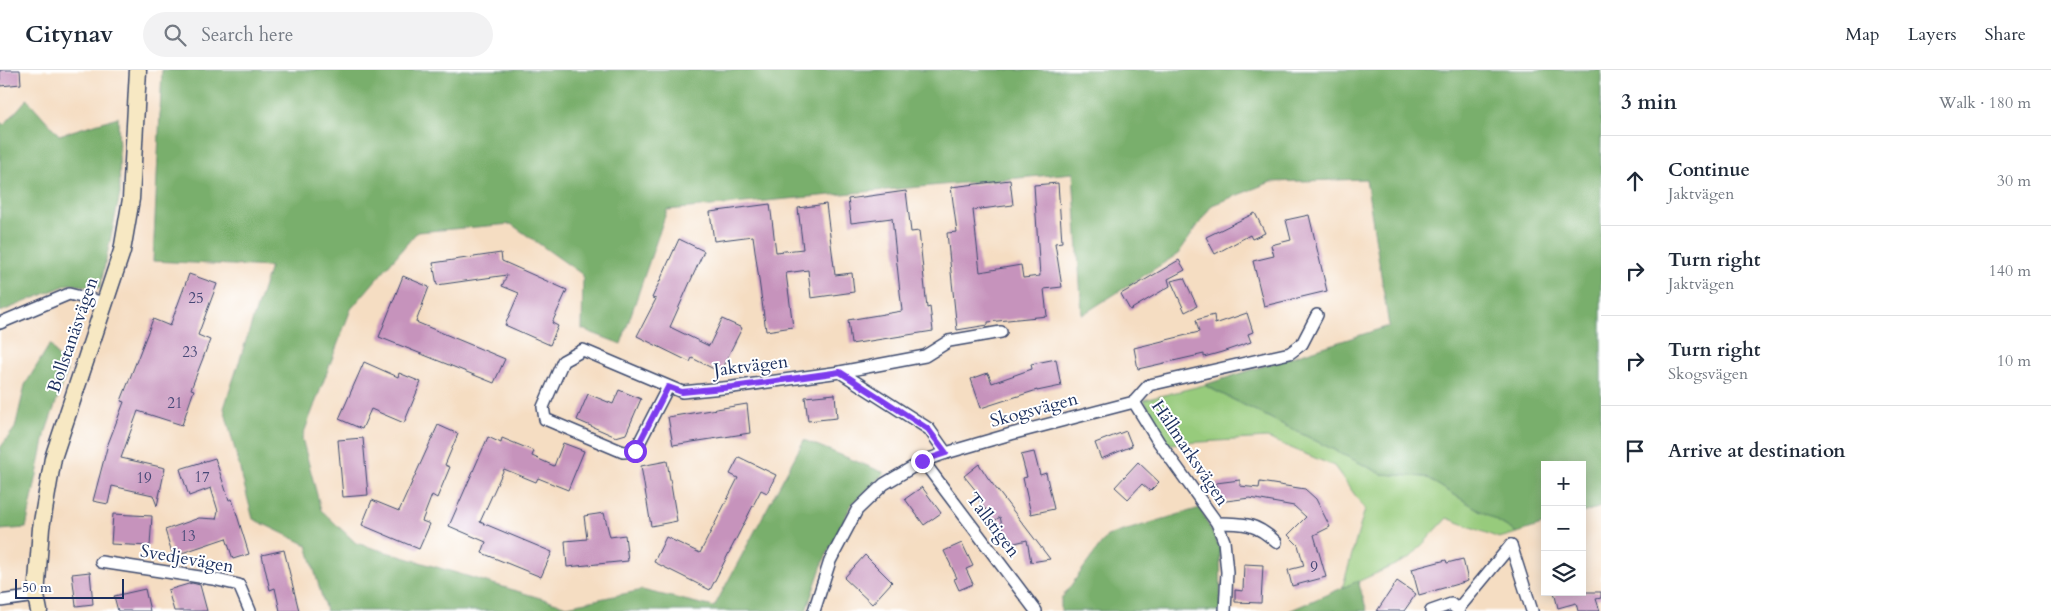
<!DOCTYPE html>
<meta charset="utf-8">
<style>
body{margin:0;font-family:Cardo,serif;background:#f2f2f3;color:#1f2937}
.controls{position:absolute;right:15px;bottom:15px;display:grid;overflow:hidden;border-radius:0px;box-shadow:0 2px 12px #0003}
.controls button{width:45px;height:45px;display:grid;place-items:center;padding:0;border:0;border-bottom:1px solid #e0e1e3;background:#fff;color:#1f2937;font:25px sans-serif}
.scale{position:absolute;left:15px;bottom:12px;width:109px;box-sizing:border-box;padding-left:5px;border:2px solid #1b2f5e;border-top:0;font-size:14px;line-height:18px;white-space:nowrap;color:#1b2f5e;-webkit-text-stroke:4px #fff;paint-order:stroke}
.stop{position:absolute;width:15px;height:15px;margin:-11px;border:4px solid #7c3aed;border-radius:50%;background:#fff}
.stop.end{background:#7c3aed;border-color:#fff;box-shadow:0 1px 5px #0008}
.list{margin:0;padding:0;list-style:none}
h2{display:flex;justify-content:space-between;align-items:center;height:65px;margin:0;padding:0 20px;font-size:21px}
h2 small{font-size:16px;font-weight:400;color:#747a83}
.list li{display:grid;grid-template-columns:32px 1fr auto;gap:15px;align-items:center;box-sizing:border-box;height:90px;padding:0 20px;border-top:1px solid #e0e1e3}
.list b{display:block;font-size:19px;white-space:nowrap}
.list p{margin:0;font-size:16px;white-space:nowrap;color:#747a83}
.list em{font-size:16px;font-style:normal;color:#747a83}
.icon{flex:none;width:28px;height:28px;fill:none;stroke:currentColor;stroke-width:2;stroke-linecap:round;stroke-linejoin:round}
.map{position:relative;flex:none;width:1601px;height:541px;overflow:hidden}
header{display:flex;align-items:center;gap:30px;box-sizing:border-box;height:70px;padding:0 25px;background:#fff;border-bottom:1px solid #e0e1e3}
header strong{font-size:24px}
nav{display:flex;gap:28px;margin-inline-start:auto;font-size:18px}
.search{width:350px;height:45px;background:#f2f2f3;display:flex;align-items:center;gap:12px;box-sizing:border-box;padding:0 18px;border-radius:28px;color:#747a83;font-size:19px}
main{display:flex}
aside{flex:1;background:#fff}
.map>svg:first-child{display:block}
</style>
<header>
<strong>Citynav</strong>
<div class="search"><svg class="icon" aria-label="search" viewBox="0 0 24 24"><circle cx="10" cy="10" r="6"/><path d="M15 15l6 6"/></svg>Search here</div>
<nav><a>Map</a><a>Layers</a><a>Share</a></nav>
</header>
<main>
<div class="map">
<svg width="1601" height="541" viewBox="0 0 1601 541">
<rect width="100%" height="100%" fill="#fff"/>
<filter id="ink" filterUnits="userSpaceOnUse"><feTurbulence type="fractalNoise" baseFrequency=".02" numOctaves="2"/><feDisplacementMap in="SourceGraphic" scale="10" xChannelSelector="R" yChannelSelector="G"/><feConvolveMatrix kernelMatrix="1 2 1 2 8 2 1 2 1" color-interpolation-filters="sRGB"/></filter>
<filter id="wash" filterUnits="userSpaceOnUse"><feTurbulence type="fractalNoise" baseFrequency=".0096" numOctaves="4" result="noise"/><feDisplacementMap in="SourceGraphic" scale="20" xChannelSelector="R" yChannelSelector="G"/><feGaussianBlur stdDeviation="1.12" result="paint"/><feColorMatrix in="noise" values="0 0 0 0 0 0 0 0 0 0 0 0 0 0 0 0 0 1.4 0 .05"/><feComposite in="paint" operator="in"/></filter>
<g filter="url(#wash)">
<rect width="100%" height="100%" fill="#f5ddc2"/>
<polygon fill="#97cb7c" stroke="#597d6d" points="1204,315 1382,404 1425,407 1517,463 1499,468 1447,448 1410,488 1342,519 1365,439 1334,396 1267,368 1168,374 1144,330"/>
<g fill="#79af6c" stroke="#4a6f65">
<polygon points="162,0 1601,0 1601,437 1582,443 1582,395 1545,395 1545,454 1517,463 1425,407 1382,404 1204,315 1389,256 1366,109 1271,112 1212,135 1178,184 1082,245 1073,103 667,140 621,274 582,259 583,205 511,154 417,162 351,239 302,368 321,440 356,473 567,536 642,520 714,537 804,370 885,403 852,434 823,492 806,541 326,541 307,475 253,449 224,338 270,197 153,191"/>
<polygon points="27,29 59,65 118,47 120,124 100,218 69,214 0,242 0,52 4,55"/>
<polygon points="50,274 67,301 46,361 26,458 0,460 0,378 15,358 25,315"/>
<polygon points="1200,438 1220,478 1221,541 1061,541 1061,529 1107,466"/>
<polygon points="1358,511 1367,541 1289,541"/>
</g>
<g id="blocks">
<g fill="#c693bc">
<polygon points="0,0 20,0 21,14 0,16"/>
<polygon points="1010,110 1013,135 973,140 980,202 1021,195 1023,208 1040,206 1034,115 1058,113 1062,172 1055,173 1062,217 1044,219 1047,246 988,252 988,255 957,260 947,163 957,162 951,117"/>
<polygon points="906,121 911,162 919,161 927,238 930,237 933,261 851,274 848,250 902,241 892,148 851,153 848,129"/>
<polygon points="770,134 776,182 803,179 798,138 826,134 835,205 852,203 854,222 811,228 808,200 786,203 793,257 766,261 753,166 714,171 710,142"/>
<polygon points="1255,143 1265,163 1252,169 1250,165 1215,184 1206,167"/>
<polygon points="1309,145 1327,221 1264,236 1253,191 1274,186 1271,175 1291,170 1286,150"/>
<polygon points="679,169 704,181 670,257 709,276 722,249 742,258 720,302 692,288 690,292 637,266 656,229 652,228"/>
<polygon points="501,183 502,191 567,220 552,253 558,256 550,275 505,255 519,223 502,216 507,205 437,215 433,193"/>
<polygon points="1179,190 1185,200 1168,209 1170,216 1130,240 1121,224"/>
<polygon points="189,204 217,214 198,265 210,270 191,319 194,320 182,355 138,341 121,388 165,398 157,436 153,425 112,416 108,434 93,431 108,374 124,332 121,331 153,249 170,256"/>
<polygon points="403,206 429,217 416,252 505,289 494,313 379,267"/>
<polygon points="1184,208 1197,236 1185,242 1171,211"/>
<polygon points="1247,243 1253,262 1248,264 1251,272 1222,282 1204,287 1204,284 1138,299 1134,278 1199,262 1196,250 1214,245 1215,254"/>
<polygon points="1056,289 1061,316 1037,321 1037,320 981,338 971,309 988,303 992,313 1032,299 1031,294"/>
<polygon points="364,292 398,307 399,303 421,312 404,353 371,339 362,359 339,349"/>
<polygon points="619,320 641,329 626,364 616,367 577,350 588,324 613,334"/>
<polygon points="835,324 837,348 808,351 805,327"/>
<polygon points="747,334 750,363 673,375 668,347"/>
<polygon points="438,355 458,364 445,395 450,397 437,428 432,425 422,451 430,454 419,479 362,455 372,430 399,441"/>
<polygon points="1126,361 1132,376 1101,389 1095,373"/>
<polygon points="488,367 501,373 502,368 534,381 532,386 554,396 563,373 584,381 568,420 538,408 536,412 504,399 480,452 552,482 541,507 482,483 486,472 449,456"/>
<polygon points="363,368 368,425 343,427 338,370"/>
<polygon points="1034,382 1040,405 1046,403 1054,439 1031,444 1023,408 1027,407 1021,385"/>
<polygon points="739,387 776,405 767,423 761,420 710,520 654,492 666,467 700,483 738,408 730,404"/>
<polygon points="215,388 229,430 232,429 249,484 233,489 226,468 173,486 165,460 199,448 216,449 218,441 211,418 189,426 180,399"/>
<polygon points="667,391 677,451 651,456 641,396"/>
<polygon points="1138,392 1159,412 1150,421 1142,414 1128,429 1115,417"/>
<polygon points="979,394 988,408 1050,489 1031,492 1027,470 1007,475 1000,447 994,451 974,424 977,422 964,406"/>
<polygon points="1240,410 1240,416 1259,418 1260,412 1305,419 1316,429 1330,457 1314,465 1326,507 1292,516 1288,500 1304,496 1298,475 1288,465 1306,447 1294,436 1250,428 1218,432 1216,413"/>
<polygon points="922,417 941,443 924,455 905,429"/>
<polygon points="604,443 610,467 625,465 628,491 567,497 565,471 587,469 584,446"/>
<polygon points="113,444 152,446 150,476 111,474"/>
<polygon points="962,473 973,496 966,499 973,514 959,520 954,509 957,508 944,481"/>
<polygon points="284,480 299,541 280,541 275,518 270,520 262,485"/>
<polygon points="865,485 892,512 872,534 844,508"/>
<polygon points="1463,489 1468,511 1419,525 1412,499 1446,490 1447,493"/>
<polygon points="1244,494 1263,495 1261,533 1235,532 1235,520 1243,521"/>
<polygon points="90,502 93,534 76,536 72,504"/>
<polygon points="1397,511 1416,524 1404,541 1377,541"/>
<polygon points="192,513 200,515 207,541 174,541 168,520"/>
<polygon points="145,519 150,541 118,541 114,526"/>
<polygon points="1554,522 1601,522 1601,528 1596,529 1600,541 1578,541 1576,533 1558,538"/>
</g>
</g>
</g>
<g filter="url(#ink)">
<use href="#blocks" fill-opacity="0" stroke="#3c496d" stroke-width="1"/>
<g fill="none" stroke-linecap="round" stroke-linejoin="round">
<g stroke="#3c496d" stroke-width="14">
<g id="street">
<polyline points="0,253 69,224 105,233"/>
<polyline points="840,302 925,286 949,271 1001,262"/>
<polyline points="668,317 635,381 623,382 545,349 543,337 563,291 583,280 682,322 733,317 840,302 929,359 946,383"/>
<polyline points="1134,332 1158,371 1217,453 1224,471 1227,502 1225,541"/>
<polyline points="923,391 1036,541"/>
<path d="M1217 453C1244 453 1256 453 1276 472"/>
<polyline points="1511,475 1532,541"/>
<polyline points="101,492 213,509 239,515 250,541"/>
<polyline points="0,531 36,526"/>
<polyline points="1458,539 1511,475"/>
<polyline points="814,541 830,491 857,440 884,414 923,391 946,383 1011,364 1134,332 1149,315 1290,283 1302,274 1317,245"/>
<polyline points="1431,541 1451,534 1459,541"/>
</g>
</g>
<g stroke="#3c496d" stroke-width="19">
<polyline id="secondary" points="39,541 36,526 41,458 53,388 122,181 131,129 138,0"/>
</g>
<use href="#street" stroke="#fff" stroke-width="11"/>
<use href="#secondary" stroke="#f7e8c3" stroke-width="16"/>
</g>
</g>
<g fill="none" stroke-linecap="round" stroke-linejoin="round" filter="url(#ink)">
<polyline stroke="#7c3aed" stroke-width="6" points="635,381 668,317 682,322 733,317 840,302 928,359 946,383 922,391"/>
</g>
<g text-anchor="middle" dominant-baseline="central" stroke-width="4" stroke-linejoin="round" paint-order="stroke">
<g font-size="15" fill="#464876">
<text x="196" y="228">25</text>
<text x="190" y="282">23</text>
<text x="175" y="333">21</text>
<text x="202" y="407">17</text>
<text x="144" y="408">19</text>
<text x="188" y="466">13</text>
<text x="1314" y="497">9</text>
</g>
<g font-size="18" fill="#1b2f5e" stroke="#fff">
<text transform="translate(73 265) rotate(-71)">Bollstanäsvägen</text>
<text transform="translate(751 296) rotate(-7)">Jaktvägen</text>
<text transform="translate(1034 340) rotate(-15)">Skogsvägen</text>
<text transform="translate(1190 383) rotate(56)">Hällmarksvägen</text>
<text transform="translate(993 455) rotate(53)">Tallstigen</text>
<text transform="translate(187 489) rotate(10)">Svedjevägen</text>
</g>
</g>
</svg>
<div class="controls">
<button>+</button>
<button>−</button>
<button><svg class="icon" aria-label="layers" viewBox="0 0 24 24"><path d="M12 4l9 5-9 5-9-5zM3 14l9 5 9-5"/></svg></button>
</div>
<div class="scale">50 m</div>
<div class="stop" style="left:635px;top:381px"></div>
<div class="stop end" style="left:922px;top:391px"></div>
</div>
<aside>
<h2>3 min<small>Walk · 180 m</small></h2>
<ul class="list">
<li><svg class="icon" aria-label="ahead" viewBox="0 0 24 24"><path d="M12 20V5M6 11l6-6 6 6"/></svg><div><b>Continue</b><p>Jaktvägen</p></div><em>30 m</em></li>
<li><svg class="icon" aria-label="right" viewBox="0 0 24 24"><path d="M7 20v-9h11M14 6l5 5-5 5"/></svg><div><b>Turn right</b><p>Jaktvägen</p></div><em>140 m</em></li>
<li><svg class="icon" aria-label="right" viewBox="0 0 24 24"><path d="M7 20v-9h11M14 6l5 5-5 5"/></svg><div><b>Turn right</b><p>Skogsvägen</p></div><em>10 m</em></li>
<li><svg class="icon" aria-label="arrive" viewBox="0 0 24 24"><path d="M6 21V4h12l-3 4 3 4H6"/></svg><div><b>Arrive at destination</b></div></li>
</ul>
</aside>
</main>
